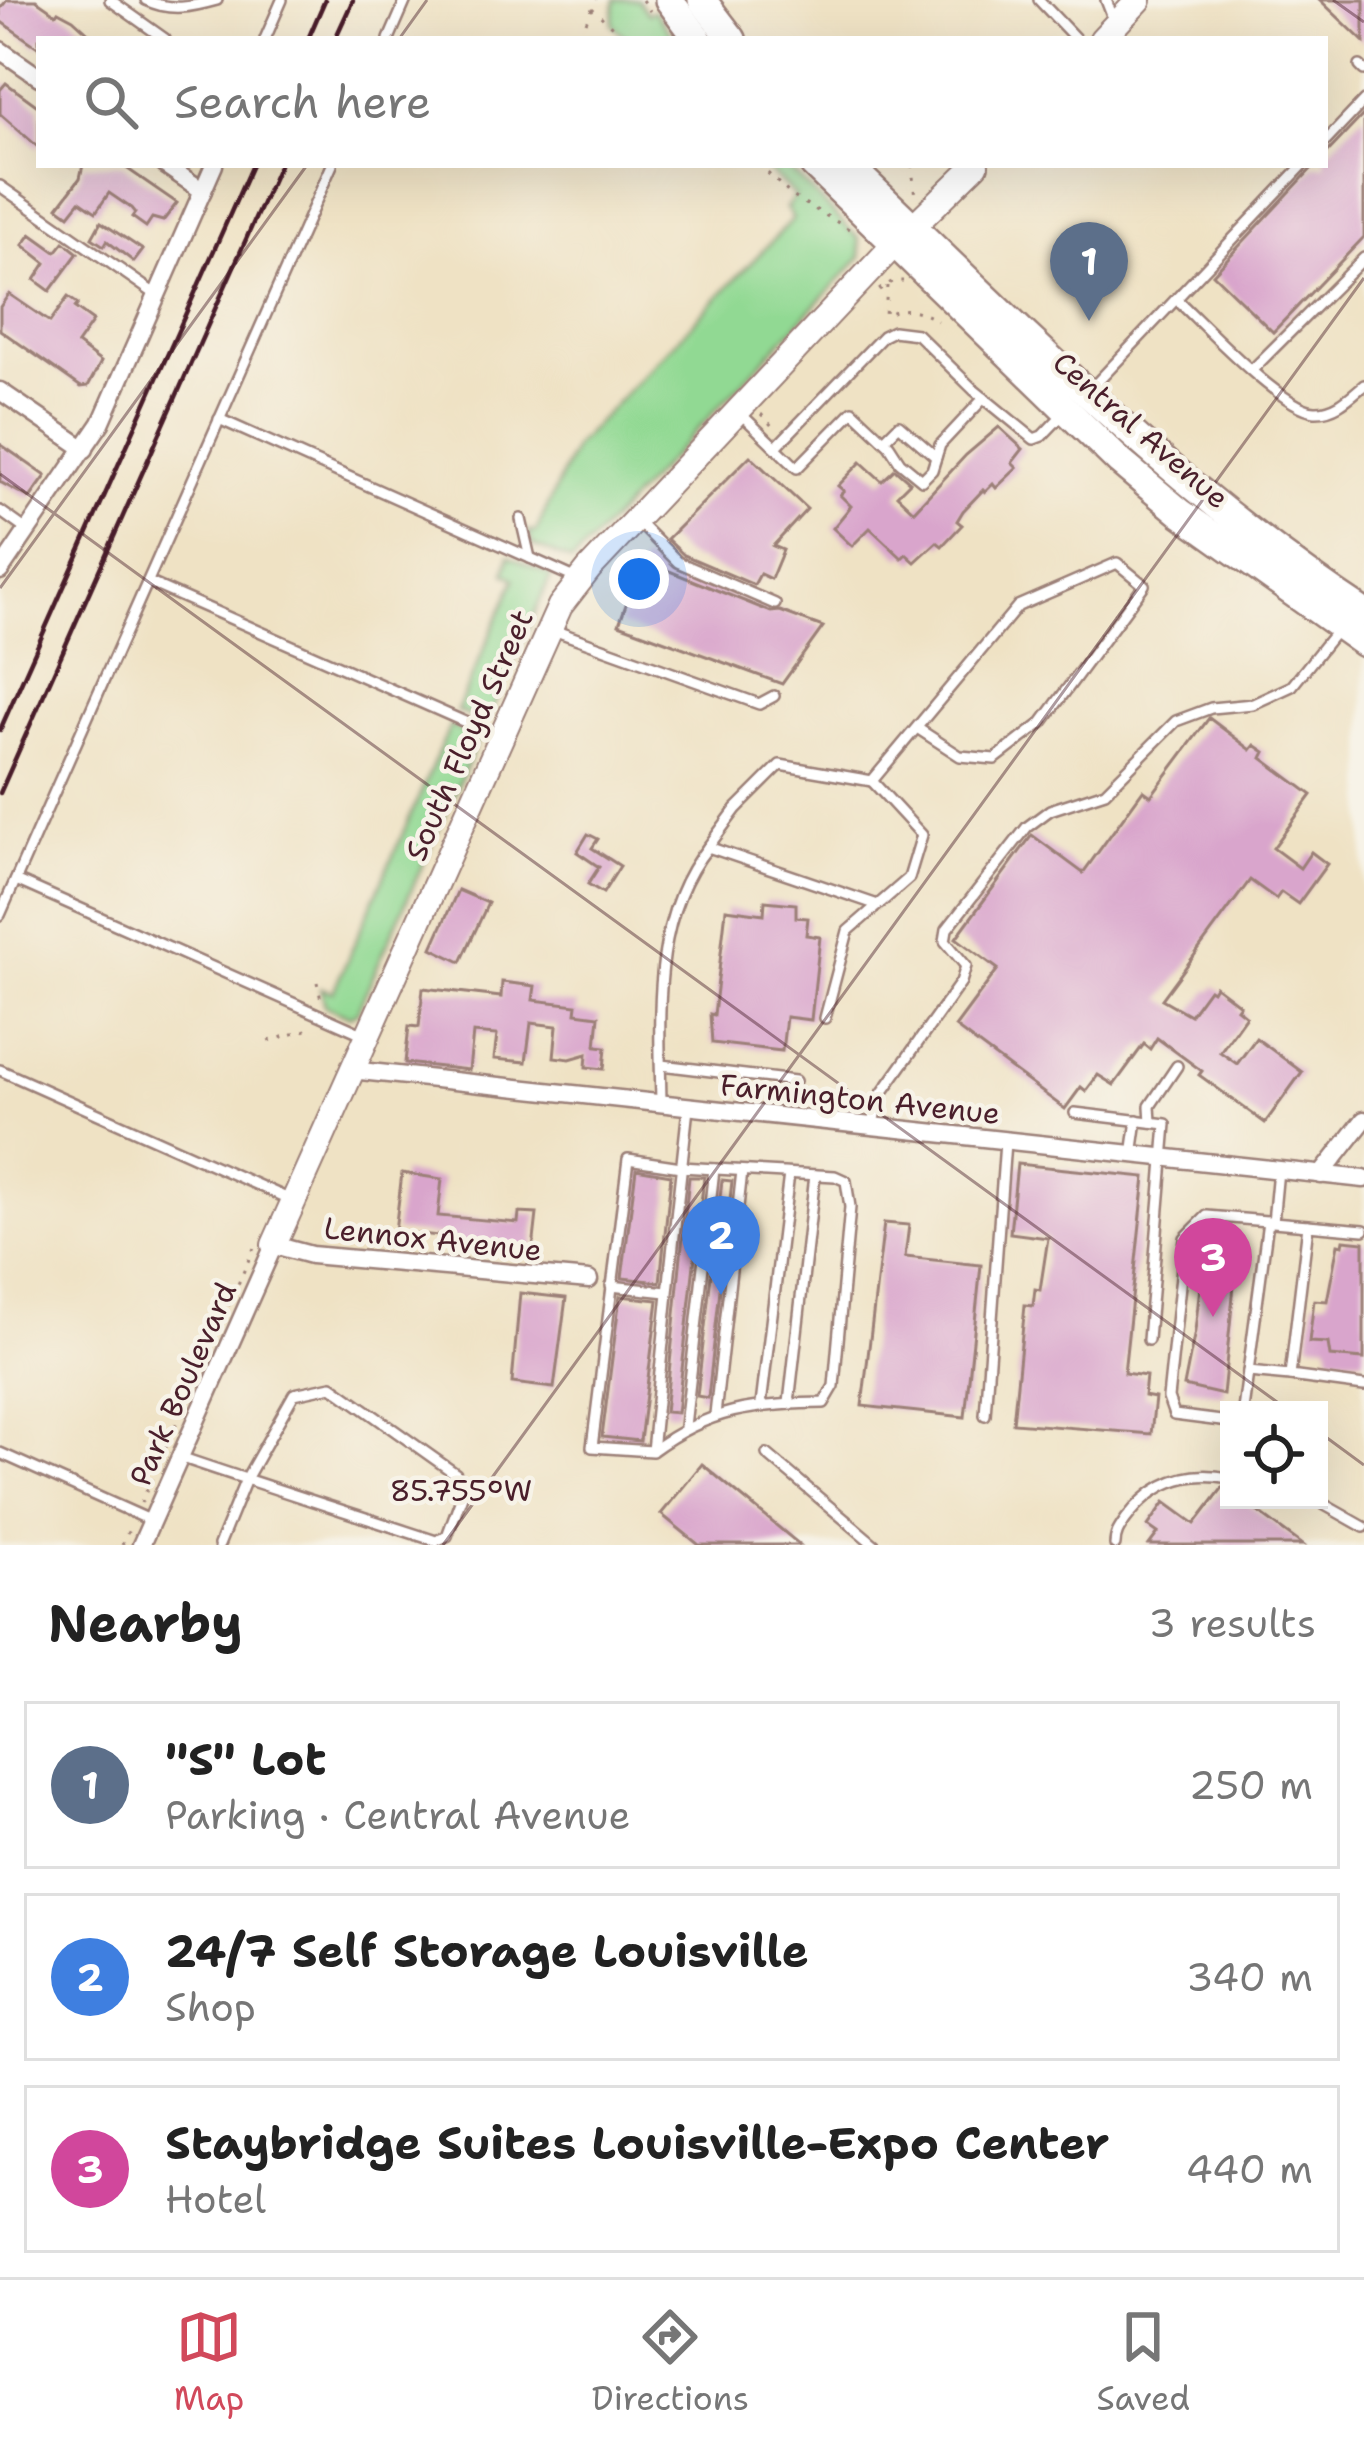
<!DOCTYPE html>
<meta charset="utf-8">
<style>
body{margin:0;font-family:"Shantell Sans",sans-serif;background:#f2f2f2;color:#222}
.controls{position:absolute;right:36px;bottom:36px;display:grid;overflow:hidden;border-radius:0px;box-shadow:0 12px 48px #0002}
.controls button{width:108px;height:108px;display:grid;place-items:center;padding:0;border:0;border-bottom:3px solid #e0e0e0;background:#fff;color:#222;font:60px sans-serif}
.you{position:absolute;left:639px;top:579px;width:42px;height:42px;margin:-30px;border:9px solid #fff;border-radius:50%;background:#1a73e8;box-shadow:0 0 0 18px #1a73e833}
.badge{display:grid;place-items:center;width:78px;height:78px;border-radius:50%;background:#d1495b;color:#fff;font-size:39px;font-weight:700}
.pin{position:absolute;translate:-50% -99px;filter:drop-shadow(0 3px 6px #0008)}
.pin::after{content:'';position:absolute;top:63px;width:42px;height:36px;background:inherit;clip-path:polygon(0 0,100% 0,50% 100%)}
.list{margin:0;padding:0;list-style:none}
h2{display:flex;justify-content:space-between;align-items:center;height:156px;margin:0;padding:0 48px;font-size:51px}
h2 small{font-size:39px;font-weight:400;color:#767676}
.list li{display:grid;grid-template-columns:78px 1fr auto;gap:36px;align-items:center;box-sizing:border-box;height:168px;margin:0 24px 24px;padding:0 24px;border:3px solid #e0e0e0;border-radius:0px}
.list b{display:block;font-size:45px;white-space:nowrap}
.list p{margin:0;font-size:39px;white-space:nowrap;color:#767676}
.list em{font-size:39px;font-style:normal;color:#767676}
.icon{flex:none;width:66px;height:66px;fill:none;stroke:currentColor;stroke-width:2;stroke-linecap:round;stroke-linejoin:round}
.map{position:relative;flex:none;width:1364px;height:1545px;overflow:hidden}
.search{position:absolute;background:#fff;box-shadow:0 12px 48px #0002;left:36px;right:36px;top:36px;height:132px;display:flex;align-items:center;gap:30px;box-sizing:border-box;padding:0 42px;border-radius:0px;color:#767676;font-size:45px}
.sheet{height:732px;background:#fff}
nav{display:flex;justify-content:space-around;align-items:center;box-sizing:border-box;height:168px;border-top:3px solid #e0e0e0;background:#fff;font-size:33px;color:#767676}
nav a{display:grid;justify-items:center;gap:6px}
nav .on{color:#d1495b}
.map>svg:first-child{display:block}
</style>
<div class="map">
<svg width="1364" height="1545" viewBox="0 0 1364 1545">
<rect width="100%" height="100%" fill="#f7f3e8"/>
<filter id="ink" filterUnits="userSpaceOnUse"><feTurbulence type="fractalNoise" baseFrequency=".00833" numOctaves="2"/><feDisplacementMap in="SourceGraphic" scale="24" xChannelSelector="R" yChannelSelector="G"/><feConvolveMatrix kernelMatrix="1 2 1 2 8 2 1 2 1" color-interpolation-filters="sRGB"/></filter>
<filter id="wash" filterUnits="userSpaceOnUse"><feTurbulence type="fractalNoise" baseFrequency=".004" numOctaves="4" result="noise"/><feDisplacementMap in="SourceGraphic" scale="48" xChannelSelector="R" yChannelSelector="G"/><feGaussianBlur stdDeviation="2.7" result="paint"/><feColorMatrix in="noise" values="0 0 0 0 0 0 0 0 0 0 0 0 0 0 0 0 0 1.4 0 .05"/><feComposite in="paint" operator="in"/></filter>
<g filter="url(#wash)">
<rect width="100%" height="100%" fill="#efe2c4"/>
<g fill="#91d993" stroke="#6e7c5f" stroke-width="3">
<polygon points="615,0 638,0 648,14 654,10 675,39 628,39 613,25"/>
<polygon points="762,165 785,165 859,239 861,257 572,562 533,545 528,532 536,532 575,446 793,219 786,208 795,196"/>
<polygon points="509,556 551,576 490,715 483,722 457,711 515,579 505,573"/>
<polygon points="450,726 478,740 357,1012 349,1016 325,1006 321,988 333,992"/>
</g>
<g id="blocks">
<g fill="#d9a5cc">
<polygon points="7,0 36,0 56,14 58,11 73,19 95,39 39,39 39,48 0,21 0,9"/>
<polygon points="1320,0 1364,0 1364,42"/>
<polygon points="6,83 39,107 39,148 0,114 0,90"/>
<polygon points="1364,114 1364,237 1273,332 1213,274 1315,165 1325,165 1325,155"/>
<polygon points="83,165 122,165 177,203 163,221 152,218 146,227 132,217 135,213 131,208 109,193 96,212 80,201 69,215 58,207 80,178"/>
<polygon points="101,222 143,250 134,262 107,241 104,246 92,238"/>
<polygon points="31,234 56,252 64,242 78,253 50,291 35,280 46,263 23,245"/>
<polygon points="9,294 50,322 68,297 78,304 75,308 93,321 77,344 101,362 88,386 81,387 0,330 0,307"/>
<polygon points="999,427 1023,449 1012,463 1017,468 996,488 993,484 985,492 983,490 963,511 957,521 962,525 942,546 937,542 915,562 906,554 902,558 870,528 852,546 833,528 851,506 840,495 844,491 838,486 861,462 882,481 895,469 910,482 897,495 914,511 966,455"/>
<polygon points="0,444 46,476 30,498 0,482"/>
<polygon points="750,456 807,509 773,546 783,550 771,579 760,574 754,585 684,555 667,539"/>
<polygon points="642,560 771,612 780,611 823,627 782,684 619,624"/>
<polygon points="1209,718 1251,750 1255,745 1265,752 1262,758 1312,795 1273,848 1300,868 1311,852 1327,864 1298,904 1281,892 1276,899 1250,880 1162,999 1190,1015 1209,989 1212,991 1215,986 1240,1005 1237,1009 1246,1016 1220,1052 1237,1064 1256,1038 1302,1072 1265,1123 1199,1075 1202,1071 1157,1038 1150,1049 1144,1044 1114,1085 1098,1075 1086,1091 1081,1087 1065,1109 955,1027 998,969 956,938 1032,835 1083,873 1143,790 1151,796"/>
<polygon points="588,834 598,839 592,848 620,866 603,893 588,884 599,867 577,852"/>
<polygon points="458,890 488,903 461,962 432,948"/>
<polygon points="765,901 796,904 796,917 808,918 806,935 820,937 811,1020 786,1017 782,1051 712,1043 710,1014 714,1015 726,909 764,914"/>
<polygon points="502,982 535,986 533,1000 577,1005 576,1013 599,1016 596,1046 606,1047 604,1069 586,1067 587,1054 570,1059 554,1057 557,1026 531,1023 526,1062 494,1059 497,1035 473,1033 469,1070 405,1063 409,1026 419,1027 423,988 501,997"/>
<polygon points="1017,1164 1145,1177 1124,1373 1146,1376 1144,1396 1155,1398 1151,1434 1013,1423 1025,1305 1033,1306 1035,1289 1040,1290 1048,1238 1010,1233"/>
<polygon points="636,1169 671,1175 660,1282 622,1278"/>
<polygon points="402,1173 442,1179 438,1216 518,1223 519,1213 537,1214 533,1249 446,1241 447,1237 395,1231"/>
<polygon points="689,1177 704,1177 677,1413 665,1412"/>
<polygon points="722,1180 732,1181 708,1398 697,1396"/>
<polygon points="884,1223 909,1225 905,1257 981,1265 965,1417 862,1406"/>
<polygon points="1344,1240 1364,1242 1364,1359 1330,1356 1328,1343 1309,1342 1314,1300 1327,1301 1338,1244 1343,1245"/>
<polygon points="1205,1243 1238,1246 1223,1395 1184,1386 1195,1331"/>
<polygon points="520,1293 566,1298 554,1388 512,1383"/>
<polygon points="620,1296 658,1300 640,1441 602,1437"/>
<polygon points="702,1464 800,1545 699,1545 661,1514"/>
<polygon points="1224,1486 1229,1487 1229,1500 1242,1500 1303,1545 1149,1545 1158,1533 1148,1526 1165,1502 1195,1524"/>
</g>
</g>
</g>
<g filter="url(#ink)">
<use href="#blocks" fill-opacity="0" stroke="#9c8078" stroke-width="3"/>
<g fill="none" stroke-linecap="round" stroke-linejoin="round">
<g stroke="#9c8078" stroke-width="14">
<g id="lane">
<polyline points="110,0 165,39"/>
<path d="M146 0C170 12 192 7 217 0"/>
<polyline points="1039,0 1076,39"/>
<polyline points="1106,0 1115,23"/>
<polyline points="265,39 282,0"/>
<polyline points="389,39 406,0"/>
<polyline points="1360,66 1364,70"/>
<polyline points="1325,142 1364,101"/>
<polyline points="0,186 158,296"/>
<path d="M1176 299C1203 324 1282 409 1315 411 1335 412 1350 397 1364 385"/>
<polyline points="1252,370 1364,258"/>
<polyline points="1088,392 1303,165"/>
<polyline points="739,412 797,468 853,411 889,445 900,462 922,480 932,470 940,445 984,398"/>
<polyline points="219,419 575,578"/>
<polyline points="884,440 899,425 936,457"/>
<polyline points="776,447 883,336 893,331 917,334 974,390 1034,439 1042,436 1066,411"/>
<polyline points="0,511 28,531"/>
<polyline points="521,519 530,558"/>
<polyline points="636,520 678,562 775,604"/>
<polyline points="148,582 499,737"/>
<polyline points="553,630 759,704 774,696"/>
<polyline points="708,847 736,809 780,765 872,781 1018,606 1117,563 1144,585 1042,723 995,759 960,756 917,728"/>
<polyline points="16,880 367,1036"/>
<polyline points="0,915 332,165"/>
<polyline points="825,1018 848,931 909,878 922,835 872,781"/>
<polyline points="661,1065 795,1081"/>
<polyline points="0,1070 291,1200"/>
<path d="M661 1105C660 1018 650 919 708 847L875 904"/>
<polyline points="1075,1113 1166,1124 1148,1340"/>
<polyline points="1151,1122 1150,1106 1177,1066"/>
<polyline points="872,1127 880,1096 961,982 966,966 945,941 947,929 1027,827 1050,810 1105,792 1176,721 1211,708 1253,704 1292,686 1336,631"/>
<polyline points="1132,1155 1137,1120"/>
<polyline points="1278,1170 1273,1222 1308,1225"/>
<polyline points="1364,1230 1308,1225 1290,1376 1364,1386"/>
<polyline points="611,1286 667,1292"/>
<polyline points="1248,1372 1290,1376"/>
<polyline points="789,1403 815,1175"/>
<polyline points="761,1405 789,1174"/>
<polyline points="1243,1410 1268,1221"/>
<polyline points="715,1415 742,1171"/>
<polyline points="985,1415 1005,1142"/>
<polyline points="1229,1422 1174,1415 1168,1398 1185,1238 1207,1216 1267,1221"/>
<polyline points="685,1426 714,1169"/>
<path d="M652 1451C709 1409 754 1404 824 1403L834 1386 850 1207 846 1181 835 1176 681 1167 628 1159 592 1447 652 1451C663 1337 675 1222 688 1108"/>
<polyline points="0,1453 152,1521"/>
<polyline points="767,1454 875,1545"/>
<path d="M180 1457C265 1486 351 1513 436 1541L447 1536 464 1490 456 1474 332 1386 294 1394 246 1479 219 1545"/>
<polyline points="1316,1500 1364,1527"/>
<path d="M1115 1545C1115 1534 1119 1529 1126 1519 1152 1484 1185 1469 1229 1478"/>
</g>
</g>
<g stroke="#9c8078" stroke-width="21">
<g id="street">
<polyline points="0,50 39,77"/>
<polyline points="165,165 203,191"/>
<polyline points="0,391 85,449"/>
<polyline points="0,571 101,423 214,165"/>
<polyline points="351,1070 1364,1179"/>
<polyline points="1321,1175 1364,1120"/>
<polyline points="141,1545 274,1245 311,1255 589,1280"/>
</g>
</g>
<g stroke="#9c8078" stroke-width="28">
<g id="secondary">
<polyline points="1102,39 1139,0"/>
<polyline points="274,1245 560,606 589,569 894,245 976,165"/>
</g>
</g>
<g stroke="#9c8078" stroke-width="32">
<g id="primary">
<polyline points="669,0 698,39"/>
<polyline points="702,0 732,39"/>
<polyline points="814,165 1120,462 1181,513 1364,643"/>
<path d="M848 165C1014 323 1171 487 1364 613"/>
</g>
</g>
<g stroke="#9c8078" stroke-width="3" stroke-dasharray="3 9" stroke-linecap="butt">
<polyline points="642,0 650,11"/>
<polyline points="592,8 625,39"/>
<polyline points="586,22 596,0"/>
<polyline points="759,165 792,196 849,229"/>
<polyline points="912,165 915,199"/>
<path d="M887 286 885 315C904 305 920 310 937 321"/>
<polyline points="879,290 893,281 903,281"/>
<polyline points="761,414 775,429"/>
<polyline points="317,982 322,1004"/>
<polyline points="269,1041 313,1028"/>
<polyline points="141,1503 254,1248"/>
<polyline points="122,1545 131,1525"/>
</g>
<use href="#lane" stroke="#fff" stroke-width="9"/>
<use href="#street" stroke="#fff" stroke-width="16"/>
<use href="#secondary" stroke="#fff" stroke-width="24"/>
<use href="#primary" stroke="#fff" stroke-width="27"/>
<g stroke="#4a1f2b" stroke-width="4.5">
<polyline points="308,39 325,0"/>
<polyline points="335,39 353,0"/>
<polyline points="0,730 252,165"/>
<polyline points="0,793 279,165"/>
</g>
</g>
</g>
<path fill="none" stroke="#4a1f2b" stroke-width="3" stroke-opacity="0.45" d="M1333 0 1364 22M399 39 427 0M0 474 1288 1410M0 588 307 165M1319 1432 1364 1465M443 1545 1364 278"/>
<g text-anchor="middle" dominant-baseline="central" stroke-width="9" stroke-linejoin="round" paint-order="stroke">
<g font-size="30" fill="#4a1f2b" stroke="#f7f3e8">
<text transform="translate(1141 430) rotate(41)">Central Avenue</text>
<text transform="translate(469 735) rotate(-66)">South Floyd Street</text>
<text transform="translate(860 1099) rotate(6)">Farmington Avenue</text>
<text transform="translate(433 1239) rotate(6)">Lennox Avenue</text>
<text transform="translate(183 1384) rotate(-66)">Park Boulevard</text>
</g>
</g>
<g font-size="30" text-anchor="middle" fill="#4a1f2b" stroke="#f7f3e8" stroke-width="9" stroke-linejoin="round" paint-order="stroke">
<text x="461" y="1501">85.755°W</text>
</g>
</svg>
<div class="controls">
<button><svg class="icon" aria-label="locate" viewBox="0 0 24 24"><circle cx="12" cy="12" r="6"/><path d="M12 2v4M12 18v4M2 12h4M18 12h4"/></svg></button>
</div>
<div class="you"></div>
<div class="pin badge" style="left:1089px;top:321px;background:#5c6f8a">1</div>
<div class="pin badge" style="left:721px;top:1295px;background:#3f7fe0">2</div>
<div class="pin badge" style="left:1213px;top:1317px;background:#d1479c">3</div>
<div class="search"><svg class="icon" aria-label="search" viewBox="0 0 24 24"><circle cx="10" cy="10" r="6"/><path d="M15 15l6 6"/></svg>Search here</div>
</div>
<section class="sheet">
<h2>Nearby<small>3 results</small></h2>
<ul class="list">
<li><span class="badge" style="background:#5c6f8a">1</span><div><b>&quot;S&quot; Lot</b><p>Parking · Central Avenue</p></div><em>250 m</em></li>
<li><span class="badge" style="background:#3f7fe0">2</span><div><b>24/7 Self Storage Louisville</b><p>Shop</p></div><em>340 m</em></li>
<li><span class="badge" style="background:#d1479c">3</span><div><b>Staybridge Suites Louisville-Expo Center</b><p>Hotel</p></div><em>440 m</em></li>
</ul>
</section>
<nav>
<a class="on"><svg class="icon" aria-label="map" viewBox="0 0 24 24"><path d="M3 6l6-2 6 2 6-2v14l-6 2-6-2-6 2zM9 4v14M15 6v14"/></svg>Map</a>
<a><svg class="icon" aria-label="directions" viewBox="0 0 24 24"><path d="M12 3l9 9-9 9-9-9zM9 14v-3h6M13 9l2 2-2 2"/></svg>Directions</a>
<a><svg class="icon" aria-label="saved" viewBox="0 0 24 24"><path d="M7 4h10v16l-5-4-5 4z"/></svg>Saved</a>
</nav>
